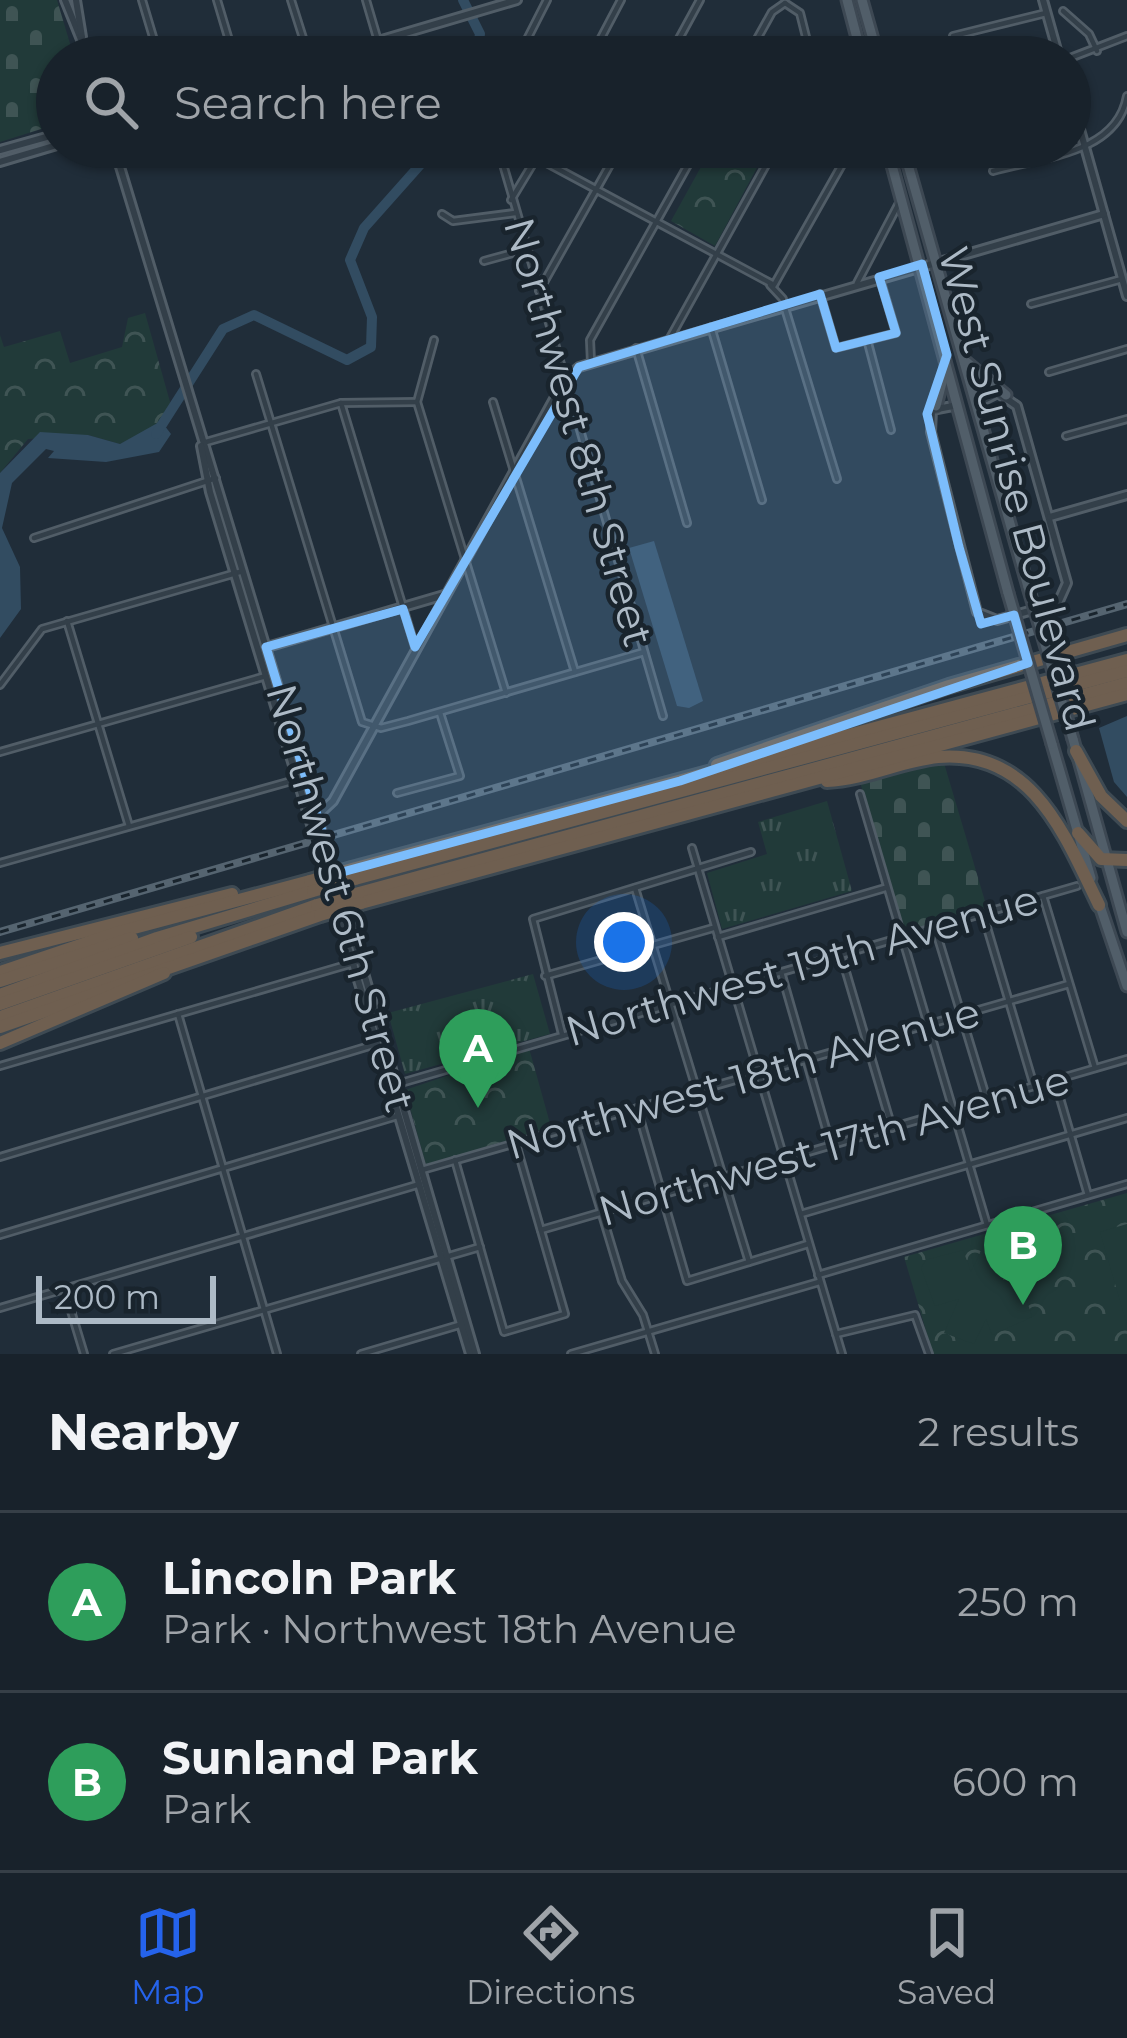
<!DOCTYPE html>
<meta charset="utf-8">
<style>
body{margin:0;font-family:Montserrat,sans-serif;background:#252f37;color:#f1f3f6}
.scale{position:absolute;left:36px;bottom:30px;width:180px;box-sizing:border-box;padding-left:12px;border:6px solid #adbac6;border-top:0;font-size:33px;line-height:42px;white-space:nowrap;color:#adbac6;-webkit-text-stroke:9px #19242d;paint-order:stroke}
.you{position:absolute;left:624px;top:942px;width:42px;height:42px;margin:-30px;border:9px solid #fff;border-radius:50%;background:#1a73e8;box-shadow:0 0 0 18px #1a73e833}
.badge{display:grid;place-items:center;width:78px;height:78px;border-radius:50%;background:#2563eb;color:#fff;font-size:39px;font-weight:700}
.pin{position:absolute;translate:-50% -99px;filter:drop-shadow(0 3px 6px #0008)}
.pin::after{content:'';position:absolute;top:63px;width:42px;height:36px;background:inherit;clip-path:polygon(0 0,100% 0,50% 100%)}
.list{margin:0;padding:0;list-style:none}
h2{display:flex;justify-content:space-between;align-items:center;height:156px;margin:0;padding:0 48px;font-size:51px}
h2 small{font-size:39px;font-weight:400;color:#9fa4a9}
.list li{display:grid;grid-template-columns:78px 1fr auto;gap:36px;align-items:center;box-sizing:border-box;height:180px;padding:0 48px;border-top:3px solid #363f47}
.list b{display:block;font-size:45px;white-space:nowrap}
.list p{margin:0;font-size:39px;white-space:nowrap;color:#9fa4a9}
.list em{font-size:39px;font-style:normal;color:#9fa4a9}
.icon{flex:none;width:66px;height:66px;fill:none;stroke:currentColor;stroke-width:2;stroke-linecap:round;stroke-linejoin:round}
.map{position:relative;flex:none;width:1127px;height:1354px;overflow:hidden}
.search{position:absolute;background:#18222b;box-shadow:0 3px 9px #0004;left:36px;right:36px;top:36px;height:132px;display:flex;align-items:center;gap:30px;box-sizing:border-box;padding:0 42px;border-radius:66px;color:#9fa4a9;font-size:45px}
.sheet{height:516px;background:#18222b}
nav{display:flex;justify-content:space-around;align-items:center;box-sizing:border-box;height:168px;border-top:3px solid #363f47;background:#18222b;font-size:33px;color:#9fa4a9}
nav a{display:grid;justify-items:center;gap:6px}
nav .on{color:#2563eb}
.map>svg:first-child{display:block}
</style>
<div class="map">
<svg width="1127" height="1354" viewBox="0 0 1127 1354">
<defs>
<pattern id="grass-tufts" width="24" height="20" patternUnits="userSpaceOnUse" patternTransform="scale(3)"><rect width="24" height="20" fill="#213a39"/><path d="M3 7l-1-3M5 7V3M7 7l1-3M15 17l-1-3M17 17v-4M19 17l1-3" fill="none" stroke="#3f5454"/></pattern>
<pattern id="forest-crowns" width="20" height="18" patternUnits="userSpaceOnUse" patternTransform="scale(3)"><rect width="20" height="18" fill="#213a39"/><path d="M2 6a3 3 0 1 1 6 0M12 15a3 3 0 1 1 6 0" fill="none" stroke="#3f5454"/></pattern>
<pattern id="cemetery-stones" width="16" height="16" patternUnits="userSpaceOnUse" patternTransform="scale(3)"><rect width="16" height="16" fill="#213a39"/><path d="M2 7V4a2 2 0 0 1 4 0v3zM10 15v-3a2 2 0 0 1 4 0v3z" fill="#3f5454"/></pattern>
</defs>
<rect width="100%" height="100%" fill="#202d39"/>
<g fill="url(#grass-tufts)">
<polygon points="827,801 852,891 722,929 707,873 767,854 758,822"/>
<polygon points="533,974 550,1034 405,1074 388,1013"/>
</g>
<g fill="url(#forest-crowns)">
<polygon points="712,147 768,147 715,246 671,221"/>
<polygon points="145,313 172,409 154,428 120,444 88,435 28,439 0,473 0,335 4,347 60,331 70,363 122,347 128,318"/>
<polygon points="529,1048 551,1127 426,1165 405,1090"/>
<polygon points="1127,1193 1127,1354 933,1354 904,1257"/>
</g>
<g fill="url(#cemetery-stones)">
<polygon points="0,0 57,0 74,57 57,57 57,124 0,142"/>
<polygon points="944,763 987,908 904,932 860,782"/>
</g>
<g fill="#213a39">
<polygon points="1127,1224 1127,1325 1100,1232"/>
<polygon points="985,1242 1013,1257 1003,1280 1022,1285 1032,1317 992,1335 986,1319 974,1344 944,1333 959,1299 935,1306 921,1268 926,1260 963,1250 971,1272"/>
</g>
<g fill="#324c61">
<polygon points="161,421 171,434 159,452 106,462 48,458 54,451 46,449 12,483 2,528 20,567 21,609 0,638 0,473 40,432 88,435 120,444"/>
<polygon points="654,541 703,701 689,708 677,706 629,548"/>
<polygon points="1127,716 1127,797 1114,782 1099,728"/>
</g>
<g fill="none" stroke-linecap="round" stroke-linejoin="round">
<g stroke="#324c61" stroke-width="10">
<polyline points="463,0 480,34 476,57"/>
<polyline points="156,434 223,329 254,315 347,360 371,347 372,317 350,260 364,228 436,147"/>
</g>
<g stroke="#515d67" stroke-width="10">
<g id="minor">
<polyline points="142,0 159,57"/>
<polyline points="217,0 234,57"/>
<polyline points="291,0 309,57"/>
<polyline points="366,0 378,41"/>
<polyline points="785,3 800,13 811,57"/>
<polyline points="1063,11 1089,34 1097,51"/>
<polyline points="953,36 1046,13"/>
<polyline points="518,57 547,0"/>
<polyline points="591,57 621,0"/>
<polyline points="669,57 700,0"/>
<polyline points="747,57 772,12 785,3"/>
<polyline points="1070,58 1127,36"/>
<polyline points="498,147 663,716"/>
<polyline points="517,147 774,285 852,147"/>
<path d="M993 171C1042 157 1117 154 1127 96"/>
<polyline points="511,200 543,147"/>
<polyline points="442,214 453,221 515,213"/>
<polyline points="484,261 524,250"/>
<polyline points="857,283 899,203"/>
<polyline points="770,285 783,299"/>
<polyline points="539,291 620,147"/>
<polyline points="820,294 836,348 896,333 880,279"/>
<polyline points="1031,304 1122,279"/>
<polyline points="784,305 837,479"/>
<polyline points="711,327 762,500"/>
<polyline points="670,338 776,147"/>
<polyline points="434,340 417,402 506,693"/>
<polyline points="868,343 891,430"/>
<polyline points="636,348 687,523"/>
<polyline points="591,362 590,340 698,147"/>
<polyline points="1049,372 1127,349"/>
<polyline points="256,374 362,722 381,728 408,721 644,652"/>
<polyline points="493,402 575,672"/>
<polyline points="341,403 415,647"/>
<polyline points="1066,436 1127,419"/>
<polyline points="206,442 341,403 417,402"/>
<polyline points="34,538 216,478"/>
<polyline points="67,621 129,826"/>
<polyline points="0,685 42,629 243,571"/>
<polyline points="0,752 266,676"/>
<polyline points="397,793 460,776 440,713"/>
<polyline points="860,794 987,1225"/>
<polyline points="692,848 842,1354"/>
<polyline points="0,863 295,780"/>
<polyline points="635,888 749,1262"/>
<polyline points="1043,896 1095,1068"/>
<polyline points="983,914 1034,1086"/>
<polyline points="935,928 987,1100"/>
<polyline points="718,937 885,888"/>
<polyline points="841,955 892,1128"/>
<polyline points="781,972 831,1146"/>
<polyline points="545,976 713,928"/>
<polyline points="178,1014 277,1354"/>
<polyline points="562,1034 533,919 751,852"/>
<polyline points="0,1066 360,961"/>
<polyline points="1055,1081 1088,1195"/>
<polyline points="394,1085 1077,886"/>
<polyline points="637,1108 687,1281 808,1244"/>
<polyline points="576,1128 622,1281 643,1315 655,1354"/>
<polyline points="0,1157 376,1044"/>
<polyline points="455,1160 504,1332 565,1314 516,1144"/>
<polyline points="422,1170 1069,984"/>
<polyline points="801,1214 1127,1118"/>
<polyline points="541,1230 1127,1059"/>
<polyline points="0,1235 397,1116"/>
<polyline points="818,1275 1127,1184"/>
<polyline points="65,1291 84,1354"/>
<polyline points="0,1308 420,1184"/>
<polyline points="836,1334 915,1315 929,1354"/>
<polyline points="113,1354 480,1247"/>
<polyline points="361,1354 459,1325"/>
<polyline points="571,1354 819,1282"/>
</g>
</g>
<g stroke="#515d67" stroke-width="12">
<g id="tertiary">
<polyline points="65,0 88,57"/>
<polyline points="76,0 82,37"/>
<polyline points="1043,0 1059,57"/>
<polyline points="324,57 517,0"/>
<polyline points="1070,94 1127,296"/>
<polyline points="114,147 334,872"/>
<polyline points="0,150 57,134"/>
<polyline points="0,162 57,145"/>
<polyline points="958,405 932,410 931,432 977,612 997,620 1058,603 1067,583 1017,406 998,393 976,404"/>
<polyline points="201,446 210,492 326,874"/>
<polyline points="1050,517 1127,495"/>
<polyline points="267,647 444,595"/>
<polyline points="318,815 333,801 565,379 579,367 1104,214"/>
<polyline points="345,908 475,1354"/>
<polyline points="337,910 470,1354"/>
</g>
</g>
<g stroke="#3d4853" stroke-width="15">
<g id="primary">
<polyline points="847,0 862,57"/>
<polyline points="862,0 878,57"/>
<polyline points="887,147 1008,593"/>
<polyline points="903,147 1028,587"/>
<polyline points="964,360 1006,395"/>
<polyline points="936,406 946,367"/>
<polyline points="1073,739 1127,932"/>
<polyline points="1052,744 1091,878"/>
<polyline points="1098,900 1127,986"/>
</g>
</g>
<g stroke="#3e4a53" stroke-width="18">
<g id="motorway">
<polyline points="1076,751 1101,796 1127,821"/>
<polyline points="717,765 949,686 1127,635"/>
<path d="M827 781C866 779 900 761 938 757 1033 749 1065 836 1099 905"/>
<polyline points="1078,833 1101,859 1127,860"/>
<polyline points="352,869 1127,660"/>
<polyline points="355,879 1127,671"/>
<polyline points="359,893 1127,683"/>
<polyline points="361,903 1127,694"/>
<polyline points="0,953 232,894"/>
<polyline points="0,972 119,932 310,881"/>
<polyline points="0,981 132,938"/>
<polyline points="0,995 157,938 313,891"/>
<polyline points="0,1004 191,937"/>
<polyline points="0,1017 317,905"/>
<polyline points="0,1027 320,915"/>
<polyline points="0,1043 164,973"/>
</g>
</g>
<use href="#minor" stroke="#333f49" stroke-width="4.5"/>
<use href="#tertiary" stroke="#333f49" stroke-width="6"/>
<use href="#primary" stroke="#515e69" stroke-width="9"/>
<use href="#motorway" stroke="#6f5f50" stroke-width="12"/>
<g stroke="#556470" stroke-width="8">
<polyline id="rail" points="0,932 1127,604"/>
</g>
<use href="#rail" stroke="#19242d" stroke-width="3" stroke-dasharray="9" stroke-linecap="butt"/>
<g stroke="#3d4853" stroke-width="15" stroke-linecap="butt">
<g id="primary-bridge">
<polyline points="1028,587 1073,739"/>
<polyline points="1008,593 1052,744"/>
</g>
</g>
<g stroke="#3e4a53" stroke-width="18" stroke-linecap="butt">
<g id="motorway-bridge">
<polyline points="310,881 352,869"/>
<polyline points="313,891 355,879"/>
<polyline points="317,905 359,893"/>
<polyline points="320,915 361,903"/>
</g>
</g>
<use href="#primary-bridge" stroke="#515e69" stroke-width="9"/>
<use href="#motorway-bridge" stroke="#6f5f50" stroke-width="12"/>
</g>
<path fill="#7cbdfc" fill-opacity="0.2" stroke="#7cbdfc" stroke-width="9" stroke-linejoin="round" d="M922 264 947 355 927 414 959 547 981 624 1014 615 1028 663 680 781 335 874 266 647 403 609 415 647 579 367 820 294 836 348 896 333 879 277Z"/>
<g text-anchor="middle" dominant-baseline="central" stroke-width="9" stroke-linejoin="round" paint-order="stroke">
<g font-size="42" fill="#adbac6" stroke="#19242d">
<text transform="translate(579 432) rotate(74)">Northwest 8th Street</text>
<text transform="translate(1017 489) rotate(75)">West Sunrise Boulevard</text>
<text transform="translate(341 898) rotate(74)">Northwest 6th Street</text>
<text transform="translate(802 965) rotate(-16)">Northwest 19th Avenue</text>
<text transform="translate(743 1078) rotate(-16)">Northwest 18th Avenue</text>
<text transform="translate(834 1145) rotate(-16)">Northwest 17th Avenue</text>
</g>
</g>
</svg>
<div class="scale">200 m</div>
<div class="you"></div>
<div class="pin badge" style="left:478px;top:1108px;background:#2e9e5b">A</div>
<div class="pin badge" style="left:1023px;top:1305px;background:#2e9e5b">B</div>
<div class="search"><svg class="icon" aria-label="search" viewBox="0 0 24 24"><circle cx="10" cy="10" r="6"/><path d="M15 15l6 6"/></svg>Search here</div>
</div>
<section class="sheet">
<h2>Nearby<small>2 results</small></h2>
<ul class="list">
<li><span class="badge" style="background:#2e9e5b">A</span><div><b>Lincoln Park</b><p>Park · Northwest 18th Avenue</p></div><em>250 m</em></li>
<li><span class="badge" style="background:#2e9e5b">B</span><div><b>Sunland Park</b><p>Park</p></div><em>600 m</em></li>
</ul>
</section>
<nav>
<a class="on"><svg class="icon" aria-label="map" viewBox="0 0 24 24"><path d="M3 6l6-2 6 2 6-2v14l-6 2-6-2-6 2zM9 4v14M15 6v14"/></svg>Map</a>
<a><svg class="icon" aria-label="directions" viewBox="0 0 24 24"><path d="M12 3l9 9-9 9-9-9zM9 14v-3h6M13 9l2 2-2 2"/></svg>Directions</a>
<a><svg class="icon" aria-label="saved" viewBox="0 0 24 24"><path d="M7 4h10v16l-5-4-5 4z"/></svg>Saved</a>
</nav>
